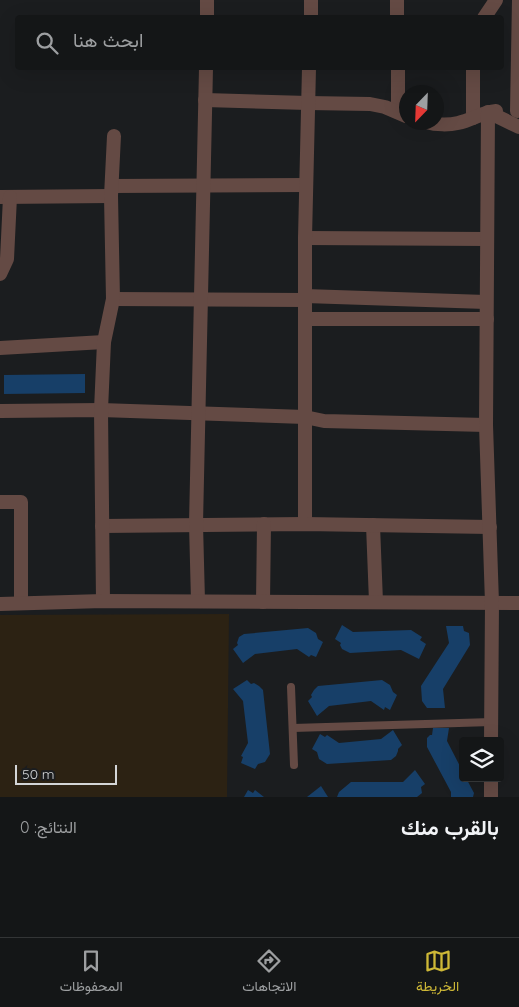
<!DOCTYPE html>
<html lang="ar">
<meta charset="utf-8">
<style>
body{margin:0;font-family:Quicksand,Vazirmatn,sans-serif;background:#1d1f20;color:#f1f3f6;direction:rtl}
.controls{position:absolute;right:15px;bottom:15px;display:grid;overflow:hidden;border-radius:5px;box-shadow:0 5px 20px #0002}
.controls button{width:45px;height:45px;display:grid;place-items:center;padding:0;border:0;border-bottom:1px solid #333536;background:#141617;color:#f1f3f6;font:25px sans-serif}
.compass{position:absolute;left:399px;top:85px;width:45px;height:45px;border-radius:50%;background:#141617;box-shadow:0 5px 20px #0002;rotate:203deg}
.scale{position:absolute;left:15px;bottom:12px;width:102px;box-sizing:border-box;padding-left:5px;border:2px solid #d3d5d7;border-top:0;font-size:14px;line-height:18px;white-space:nowrap;color:#d3d5d7;-webkit-text-stroke:4px #1b1d1f;paint-order:stroke}
.list{margin:0;padding:0;list-style:none}
h2{display:flex;justify-content:space-between;align-items:center;height:65px;margin:0;padding:0 20px;font-size:21px}
h2 small{font-size:16px;font-weight:400;color:#9d9fa1}
.icon{flex:none;width:28px;height:28px;fill:none;stroke:currentColor;stroke-width:2;stroke-linecap:round;stroke-linejoin:round}
.map{position:relative;flex:none;width:519px;height:797px;overflow:hidden;direction:ltr}
.search{position:absolute;background:#141617;box-shadow:0 5px 20px #0002;left:15px;right:15px;top:15px;height:55px;display:flex;align-items:center;gap:12px;box-sizing:border-box;padding:0 18px;border-radius:5px;color:#9d9fa1;font-size:19px}
.sheet{height:140px;background:#141617}
nav{display:flex;justify-content:space-around;align-items:center;box-sizing:border-box;height:70px;border-top:1px solid #333536;background:#141617;font-size:14px;color:#9d9fa1}
nav a{display:grid;justify-items:center;gap:2px}
nav .on{color:#ceb837}
.map>svg:first-child{display:block}
</style>
<div class="map">
<svg width="519" height="797" viewBox="0 0 519 797">
<rect width="100%" height="100%" fill="#1b1d1f"/>
<polygon fill="#2c2213" points="229,614 227,797 0,797 0,615"/>
<g fill="#173f68">
<polygon points="85,374 85,393 4,394 4,375"/>
<polygon points="342,625 353,632 411,630 422,637 420,640 426,644 419,659 401,650 350,653 342,649 340,645 341,643 335,639"/>
<polygon points="446,626 463,626 464,631 469,633 470,645 443,689 445,708 427,708 422,701 421,686 449,643"/>
<polygon points="308,628 316,633 318,639 323,642 316,657 311,655 309,657 297,649 255,654 243,663 233,649 238,645 237,643 239,637 244,634"/>
<polygon points="247,680 251,684 254,683 259,686 263,690 270,754 265,762 258,764 255,769 241,763 243,757 241,756 248,743 243,701 233,689"/>
<polygon points="382,680 390,685 393,692 397,695 390,710 385,707 384,710 371,701 329,706 317,716 308,701 312,697 311,695 314,690 318,686"/>
<polygon points="433,728 449,728 447,741 463,772 463,778 466,778 474,793 473,797 451,797 451,792 427,747 427,738 430,735 432,735"/>
<polygon points="393,730 402,745 398,749 398,751 396,756 391,760 327,764 319,759 317,752 312,749 320,734 325,737 327,735 339,743 381,739"/>
<polygon points="415,770 425,784 421,787 422,793 417,797 337,797 339,792 351,782 403,782"/>
<polygon points="321,786 328,797 307,797"/>
<polygon points="248,790 253,793 255,790 264,797 244,797"/>
</g>
<g fill="none" stroke-linecap="round" stroke-linejoin="round">
<g stroke="#644a44" stroke-width="8">
<polyline points="291,687 294,765"/>
<polyline points="293,728 492,722"/>
</g>
<g stroke="#644a44" stroke-width="14">
<polyline points="397,0 397,18"/>
<polyline points="207,18 207,0"/>
<polyline points="311,18 311,0"/>
<polyline points="484,18 496,0"/>
<polyline points="398,68 398,112"/>
<polyline points="205,100 308,103 370,104 385,107 406,116"/>
<polyline points="517,111 519,0"/>
<polyline points="473,118 473,68"/>
<path d="M427 122C436 125 449 125 458 123 472 120 482 112 496 111"/>
<polyline points="112,186 306,185"/>
<polyline points="0,197 111,196"/>
<polyline points="305,238 487,239"/>
<polyline points="0,274 7,259 10,197"/>
<polyline points="305,296 486,302"/>
<polyline points="113,299 305,300"/>
<polyline points="305,319 487,319"/>
<polyline points="0,348 104,342"/>
<polyline points="0,411 101,410 305,417 324,421 486,425"/>
<polyline points="0,502 21,502 21,603"/>
<polyline points="305,524 305,238 309,68"/>
<polyline points="373,525 376,602"/>
<polyline points="102,526 305,524 490,527"/>
<polyline points="103,601 101,410 104,342 113,299 111,196 114,136"/>
<polyline points="198,601 196,524 206,68"/>
<polyline points="263,602 264,524"/>
<polyline points="0,604 103,601 519,603"/>
<polyline points="491,741 492,603 486,425 488,112 519,127"/>
<polyline points="491,797 491,778"/>
</g>
</g>
</svg>
<div class="controls">
<button><svg class="icon" aria-label="layers" viewBox="0 0 24 24"><path d="M12 4l9 5-9 5-9-5zM3 14l9 5 9-5"/></svg></button>
</div>
<svg class="compass" viewBox="-18 -18 36 36"><path d="M0-13l5 13h-10z" fill="#e53935"/><path d="M0 13l5-13h-10z" fill="#9d9fa1"/></svg>
<div class="scale">50 m</div>
<div class="search"><svg class="icon" aria-label="search" viewBox="0 0 24 24"><circle cx="10" cy="10" r="6"/><path d="M15 15l6 6"/></svg>ابحث هنا</div>
</div>
<section class="sheet">
<h2>بالقرب منك<small>النتائج: 0</small></h2>
<ul class="list">
</ul>
</section>
<nav>
<a class="on"><svg class="icon" aria-label="map" viewBox="0 0 24 24"><path d="M3 6l6-2 6 2 6-2v14l-6 2-6-2-6 2zM9 4v14M15 6v14"/></svg>الخريطة</a>
<a><svg class="icon" aria-label="directions" viewBox="0 0 24 24"><path d="M12 3l9 9-9 9-9-9zM9 14v-3h6M13 9l2 2-2 2"/></svg>الاتجاهات</a>
<a><svg class="icon" aria-label="saved" viewBox="0 0 24 24"><path d="M7 4h10v16l-5-4-5 4z"/></svg>المحفوظات</a>
</nav>
